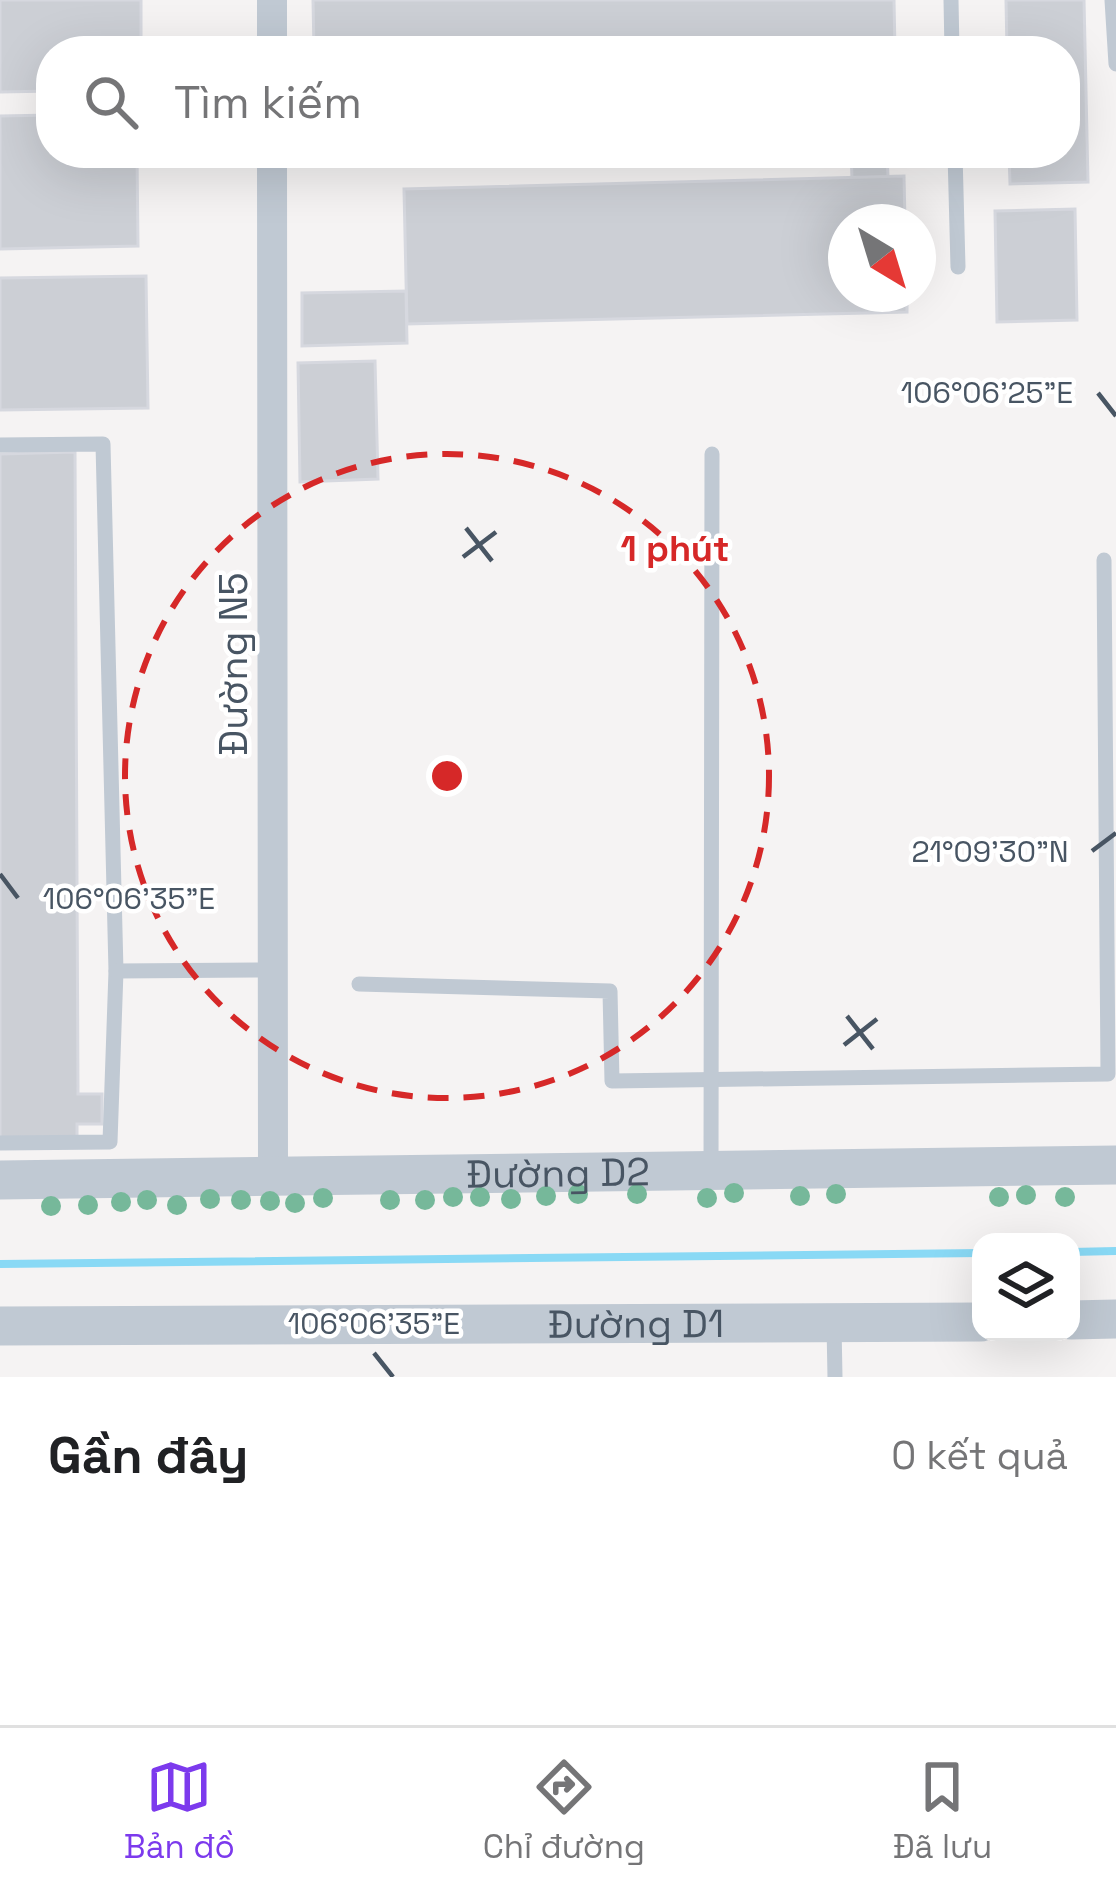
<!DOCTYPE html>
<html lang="vi">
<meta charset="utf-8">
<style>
body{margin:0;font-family:"Space Grotesk",sans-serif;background:#f2f2f2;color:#202124}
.controls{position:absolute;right:36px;bottom:36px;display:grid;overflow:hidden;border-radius:24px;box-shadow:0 12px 48px #0002}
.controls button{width:108px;height:108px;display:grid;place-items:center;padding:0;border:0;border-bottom:3px solid #e0e0e0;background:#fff;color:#202124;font:60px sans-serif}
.compass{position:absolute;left:828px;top:204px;width:108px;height:108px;border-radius:50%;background:#fff;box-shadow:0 12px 48px #0002;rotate:142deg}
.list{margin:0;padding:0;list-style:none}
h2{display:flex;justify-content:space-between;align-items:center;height:156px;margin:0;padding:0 48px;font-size:51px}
h2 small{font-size:39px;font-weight:400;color:#757577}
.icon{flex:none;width:66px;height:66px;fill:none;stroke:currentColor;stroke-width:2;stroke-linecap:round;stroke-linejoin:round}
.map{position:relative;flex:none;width:1116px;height:1377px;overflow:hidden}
.search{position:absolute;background:#fff;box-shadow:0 12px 48px #0002;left:36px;right:36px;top:36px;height:132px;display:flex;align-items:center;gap:30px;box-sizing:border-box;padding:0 42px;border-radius:48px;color:#757577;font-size:45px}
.sheet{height:348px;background:#fff}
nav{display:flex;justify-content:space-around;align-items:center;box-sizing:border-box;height:168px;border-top:3px solid #e0e0e0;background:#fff;font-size:33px;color:#757577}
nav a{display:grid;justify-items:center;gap:6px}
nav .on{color:#7c3aed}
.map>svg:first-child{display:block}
</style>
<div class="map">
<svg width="1116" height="1377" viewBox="0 0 1116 1377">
<rect width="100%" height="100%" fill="#f5f3f3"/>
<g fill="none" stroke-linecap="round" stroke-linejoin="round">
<g stroke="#89d9f5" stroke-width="8">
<polyline points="1071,1252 1116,1251"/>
<polyline points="0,1264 981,1253"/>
</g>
</g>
<g fill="#cccfd5" stroke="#d6d8df" stroke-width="3">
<polygon points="0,0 141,0 141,51 51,51 51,91 0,92"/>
<polygon points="313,0 894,0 895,51 314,51"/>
<polygon points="1006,0 1084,0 1088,182 1010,184 1009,153 1065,153 1065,51 1007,51"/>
<polygon points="51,115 51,153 137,153 138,246 0,249 0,116"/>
<polygon points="315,153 492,153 315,158"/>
<polygon points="851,153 887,153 888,177 852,178"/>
<polygon points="904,176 905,222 846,222 846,294 907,294 907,312 407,324 404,189"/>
<polygon points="1075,209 1077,320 997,322 995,211"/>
<polygon points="146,276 148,408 0,410 0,278"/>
<polygon points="406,291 407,343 302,346 302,293"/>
<polygon points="375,361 378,479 300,482 298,363"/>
<polygon points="75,452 78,1094 102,1094 102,1124 77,1124 77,1139 0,1140 0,454"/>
</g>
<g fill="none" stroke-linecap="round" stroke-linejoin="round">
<g stroke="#c0c9d3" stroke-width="15">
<polyline points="951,0 952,51"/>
<polyline points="1112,0 1116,64"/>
<polyline points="955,153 958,267"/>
<polyline points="0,445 103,444 116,971 110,1142 0,1143"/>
<polyline points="116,971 273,970"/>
<polyline points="359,984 610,991 612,1081 1108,1074 1104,560"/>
<polyline points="711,1171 712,454"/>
<polyline points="834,1325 835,1377"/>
</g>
<g stroke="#c0c9d3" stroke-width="30">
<polyline points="272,0 272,51"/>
<polyline points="272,153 273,1175"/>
</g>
<g stroke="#c0c9d3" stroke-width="39">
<path id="s1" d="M0 1180 1116 1165"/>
<polyline points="1071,1320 1116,1319"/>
<path id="s2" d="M0 1326 981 1322"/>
</g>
</g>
<g fill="#76b89a">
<circle cx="734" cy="1193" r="10"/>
<circle cx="578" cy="1194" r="10"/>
<circle cx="637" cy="1194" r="10"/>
<circle cx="836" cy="1194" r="10"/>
<circle cx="1026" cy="1195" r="10"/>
<circle cx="546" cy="1196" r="10"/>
<circle cx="800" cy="1196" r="10"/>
<circle cx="453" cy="1197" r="10"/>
<circle cx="480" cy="1197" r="10"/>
<circle cx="999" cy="1197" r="10"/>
<circle cx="1065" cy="1197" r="10"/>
<circle cx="323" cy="1198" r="10"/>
<circle cx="707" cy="1198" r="10"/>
<circle cx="210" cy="1199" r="10"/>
<circle cx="511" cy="1199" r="10"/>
<circle cx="147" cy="1200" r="10"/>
<circle cx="241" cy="1200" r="10"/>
<circle cx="390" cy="1200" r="10"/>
<circle cx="425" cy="1200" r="10"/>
<circle cx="270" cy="1201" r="10"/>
<circle cx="121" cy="1202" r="10"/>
<circle cx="295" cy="1203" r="10"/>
<circle cx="88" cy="1205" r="10"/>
<circle cx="177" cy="1205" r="10"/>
<circle cx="51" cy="1206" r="10"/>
</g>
<path fill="none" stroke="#485563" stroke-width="4.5" d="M1098 393 1116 416M466 528 492 561M463 557 496 532M1092 851 1116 833M0 874 18 898M847 1016 873 1049M844 1045 877 1019M374 1353 393 1377"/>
<circle fill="none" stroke="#d62828" stroke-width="6" stroke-dasharray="21 15" cx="447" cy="776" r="322"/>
<g text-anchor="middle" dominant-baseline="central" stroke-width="9" stroke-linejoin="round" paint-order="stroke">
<g font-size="39" fill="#485563" stroke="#fff">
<text transform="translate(233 664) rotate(-90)">Đường N5</text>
<text stroke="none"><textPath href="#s1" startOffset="558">Đường D2</textPath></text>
<text stroke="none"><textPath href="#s2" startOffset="636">Đường D1</textPath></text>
</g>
</g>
<g font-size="30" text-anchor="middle" fill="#485563" stroke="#fff" stroke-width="9" stroke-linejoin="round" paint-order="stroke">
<text x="987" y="403">106°06'25"E</text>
<text x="990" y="862">21°09'30"N</text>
<text x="129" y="909">106°06'35"E</text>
<text x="374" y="1334">106°06'35"E</text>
</g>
<circle cx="447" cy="776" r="18" fill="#d62828" stroke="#fff" stroke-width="6"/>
<g font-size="36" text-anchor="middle" font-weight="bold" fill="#d62828" stroke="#fff" stroke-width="9" stroke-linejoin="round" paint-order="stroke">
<text x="675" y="561">1 phút</text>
</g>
</svg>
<div class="controls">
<button><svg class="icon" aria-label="layers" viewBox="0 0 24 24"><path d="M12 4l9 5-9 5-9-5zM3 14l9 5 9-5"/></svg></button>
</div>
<svg class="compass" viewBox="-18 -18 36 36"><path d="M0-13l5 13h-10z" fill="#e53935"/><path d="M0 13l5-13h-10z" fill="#757577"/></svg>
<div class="search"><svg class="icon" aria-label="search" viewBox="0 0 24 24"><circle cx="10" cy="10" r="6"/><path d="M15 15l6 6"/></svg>Tìm kiếm</div>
</div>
<section class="sheet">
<h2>Gần đây<small>0 kết quả</small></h2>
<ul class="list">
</ul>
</section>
<nav>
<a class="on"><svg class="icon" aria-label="map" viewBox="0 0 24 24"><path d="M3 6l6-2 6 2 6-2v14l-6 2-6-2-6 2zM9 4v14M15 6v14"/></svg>Bản đồ</a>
<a><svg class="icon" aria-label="directions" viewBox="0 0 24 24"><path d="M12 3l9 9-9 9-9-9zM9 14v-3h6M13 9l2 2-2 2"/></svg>Chỉ đường</a>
<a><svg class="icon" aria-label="saved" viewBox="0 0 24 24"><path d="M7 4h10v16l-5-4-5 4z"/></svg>Đã lưu</a>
</nav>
